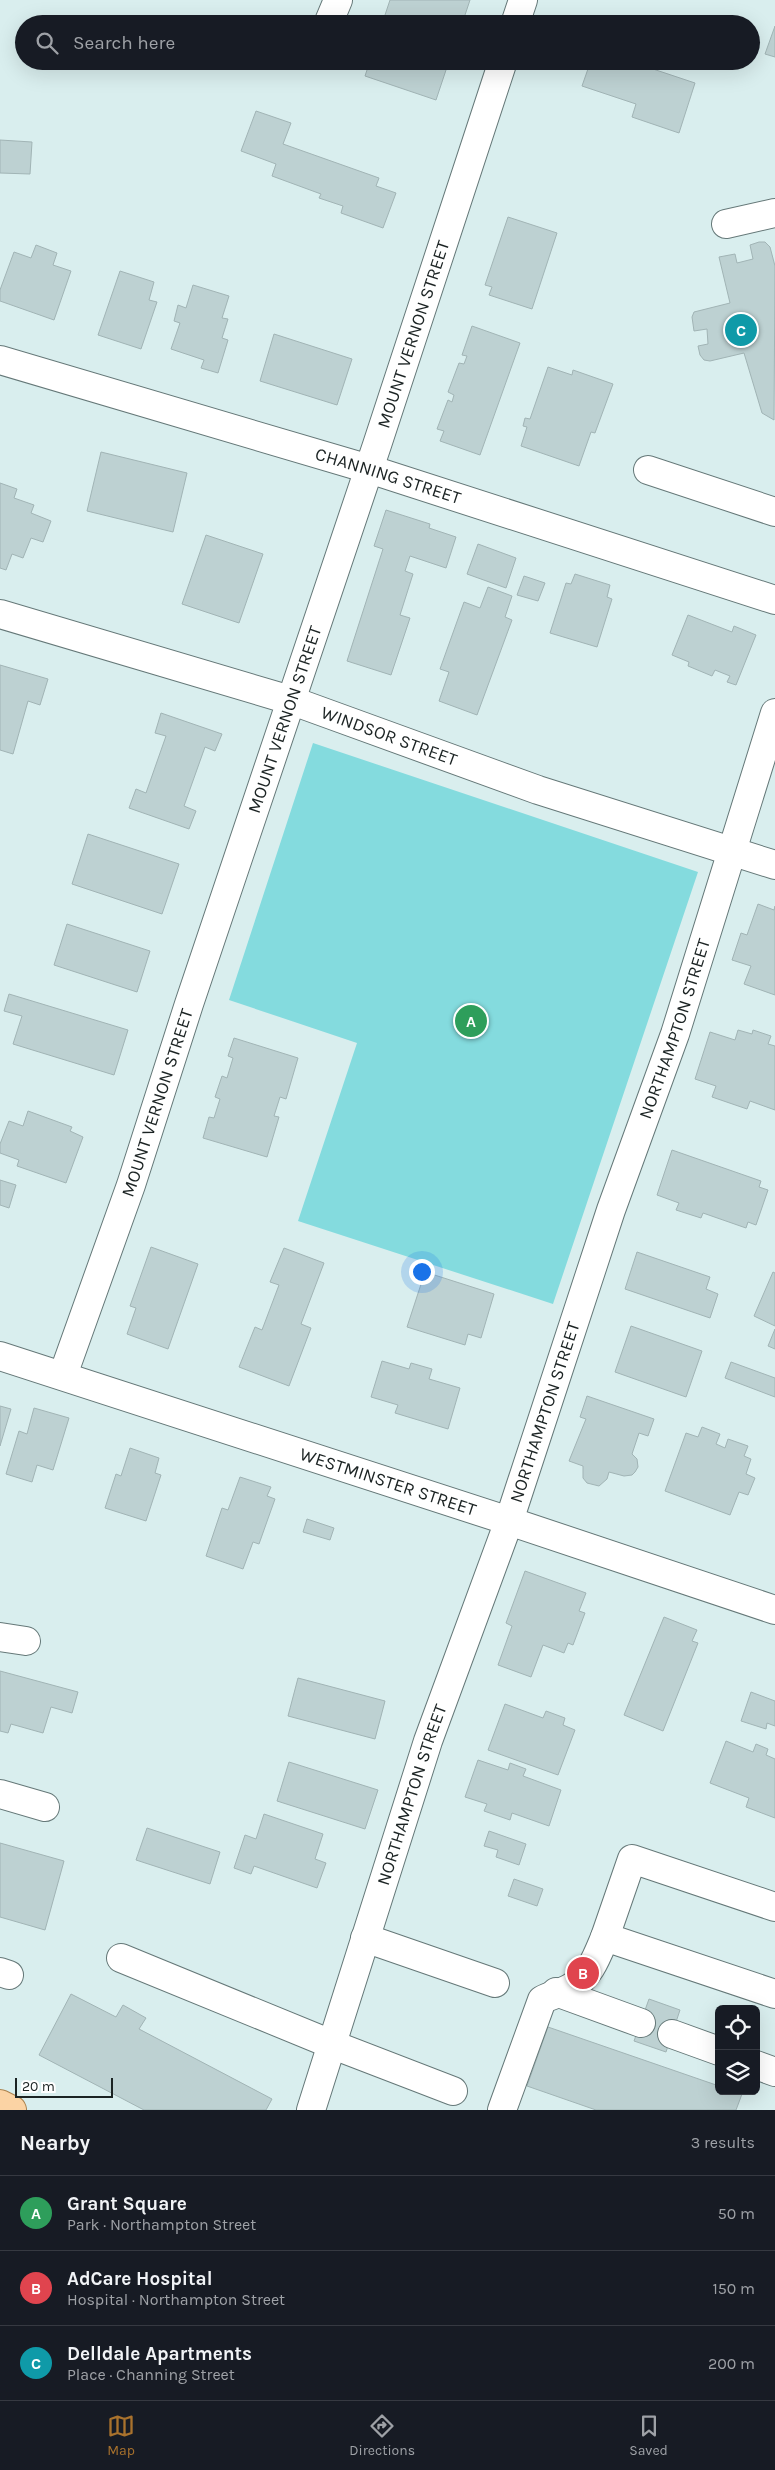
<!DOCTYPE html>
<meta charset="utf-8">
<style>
body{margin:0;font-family:Karla,sans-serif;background:#242831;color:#f1f3f6}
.controls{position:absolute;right:15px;bottom:15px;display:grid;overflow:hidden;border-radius:8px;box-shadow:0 5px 20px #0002}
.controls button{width:45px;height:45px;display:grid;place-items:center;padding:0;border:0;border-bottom:1px solid #363941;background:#171b24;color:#f1f3f6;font:25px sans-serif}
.scale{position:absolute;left:15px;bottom:12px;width:98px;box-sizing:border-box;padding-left:5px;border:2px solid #1b2323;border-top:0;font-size:14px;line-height:18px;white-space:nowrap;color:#1b2323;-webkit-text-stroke:4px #fff;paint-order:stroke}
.you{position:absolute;left:421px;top:1271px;width:18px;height:18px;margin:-12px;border:4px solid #fff;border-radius:50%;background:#1a73e8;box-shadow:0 0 0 8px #1a73e833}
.badge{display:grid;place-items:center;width:32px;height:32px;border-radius:50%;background:#a9722d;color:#fff;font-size:16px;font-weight:700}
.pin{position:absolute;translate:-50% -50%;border:2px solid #fff;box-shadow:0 1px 5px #0006}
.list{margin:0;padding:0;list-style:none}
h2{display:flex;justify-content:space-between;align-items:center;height:65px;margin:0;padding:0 20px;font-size:21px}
h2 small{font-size:16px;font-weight:400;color:#9ea1a6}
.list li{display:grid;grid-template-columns:32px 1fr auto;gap:15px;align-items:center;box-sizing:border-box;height:75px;padding:0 20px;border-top:1px solid #363941}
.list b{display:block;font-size:19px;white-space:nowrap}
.list p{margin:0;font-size:16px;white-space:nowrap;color:#9ea1a6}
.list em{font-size:16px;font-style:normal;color:#9ea1a6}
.icon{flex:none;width:28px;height:28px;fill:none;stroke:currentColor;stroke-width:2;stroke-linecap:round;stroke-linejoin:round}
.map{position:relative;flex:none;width:775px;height:2110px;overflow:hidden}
.search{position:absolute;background:#171b24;box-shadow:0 5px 20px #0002;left:15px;right:15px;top:15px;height:55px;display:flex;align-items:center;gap:12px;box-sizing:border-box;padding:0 18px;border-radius:28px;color:#9ea1a6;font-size:19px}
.sheet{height:290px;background:#171b24}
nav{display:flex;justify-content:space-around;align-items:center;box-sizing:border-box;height:70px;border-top:1px solid #363941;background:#171b24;font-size:14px;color:#9ea1a6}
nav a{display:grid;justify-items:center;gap:2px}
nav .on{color:#a9722d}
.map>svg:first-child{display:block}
</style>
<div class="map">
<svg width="775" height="2110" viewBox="0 0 775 2110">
<rect width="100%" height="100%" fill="#d9eeee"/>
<polygon fill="#84dbde" points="313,743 698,872 553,1304 298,1221 357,1043 229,1000"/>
<g fill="#bdd1d2" stroke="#a1b4b5">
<polygon points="390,0 470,0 462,24 382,24"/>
<polygon points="775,26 775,57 765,54"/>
<polygon points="370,61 449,61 436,100 365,76"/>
<polygon points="602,61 652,61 650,68 695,83 679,133 632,117 636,104 582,86 589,66 599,69"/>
<polygon points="256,111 291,123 283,144 379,178 376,186 396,193 383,228 341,213 343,206 319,198 321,194 272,176 276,164 241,151"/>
<polygon points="0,140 32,142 30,174 0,173"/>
<polygon points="508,217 557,233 532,309 489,295 492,287 485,285"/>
<polygon points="759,242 765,242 770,247 775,266 774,420 762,413 744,353 710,361 704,360 700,355 698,346 708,344 707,329 694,331 692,317 694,312 730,303 719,257 735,254 737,263 753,259 750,245"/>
<polygon points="36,245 57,253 53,265 71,271 54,320 0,301 0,290 14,252 31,258"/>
<polygon points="120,271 154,282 149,300 157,302 141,349 98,335"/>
<polygon points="193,285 229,296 222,318 228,319 222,338 228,340 218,373 201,368 204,360 171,349 180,323 174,321 178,305 186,308"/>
<polygon points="472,326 520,343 480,455 440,441 444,431 437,429 448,400 452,402 454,395 448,392 459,363 464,364 467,356 462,355"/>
<polygon points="274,334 352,359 337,405 260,381"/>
<polygon points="548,367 572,375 573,370 613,384 595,433 591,432 579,466 521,446 527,427 523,426 525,418 530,419"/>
<polygon points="101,452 187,473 173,532 87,511"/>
<polygon points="0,483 17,489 14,498 34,505 31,513 51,521 43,542 31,538 23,558 12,554 6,570 0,568"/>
<polygon points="386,510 430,524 429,528 456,537 446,568 410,556 405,571 413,574 400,615 410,618 391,675 347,661 383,549 374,546"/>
<polygon points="206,535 263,554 239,623 182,604"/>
<polygon points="478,544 516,558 506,588 467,574"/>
<polygon points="575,574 610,585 607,597 612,599 597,647 550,633 566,583 571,584"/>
<polygon points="524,576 545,583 538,601 517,595"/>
<polygon points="488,587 512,596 505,617 512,620 477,715 439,701 449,672 440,669 464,602 480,608"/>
<polygon points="688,615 732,632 734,626 756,635 736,685 727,682 730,676 715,670 712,676 688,666 689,662 672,655"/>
<polygon points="0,665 48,679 40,705 28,701 13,754 0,750"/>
<polygon points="161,713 222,734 215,751 205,747 184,806 196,811 189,829 129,808 136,789 146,793 166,736 155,733"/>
<polygon points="88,834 179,864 162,914 72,884"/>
<polygon points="758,904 774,910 775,906 775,995 744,984 751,966 732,960 741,933 747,935"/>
<polygon points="67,924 150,951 137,992 54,965"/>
<polygon points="9,994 128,1030 114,1075 13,1044 22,1016 4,1011"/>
<polygon points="738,1030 752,1034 753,1030 771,1036 768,1044 775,1046 775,1110 750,1101 747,1109 712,1097 716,1086 695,1079 710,1032 735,1040"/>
<polygon points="234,1038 298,1058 286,1099 280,1097 274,1116 279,1117 267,1157 203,1138 209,1117 214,1118 220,1099 215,1097 222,1076 227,1078 233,1058 228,1056"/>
<polygon points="28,1111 72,1127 70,1131 83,1137 66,1183 17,1166 19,1160 0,1153 0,1144 9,1121 23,1126"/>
<polygon points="672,1150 761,1181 759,1187 768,1190 756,1225 748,1222 746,1228 703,1213 701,1218 676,1210 679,1203 657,1195"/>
<polygon points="0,1180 16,1185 9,1208 0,1205"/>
<polygon points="151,1247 198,1264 168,1349 127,1334 136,1308 130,1306"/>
<polygon points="284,1248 324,1263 301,1324 311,1328 289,1386 239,1367 255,1327 262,1330 279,1285 270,1282"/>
<polygon points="637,1252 710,1277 706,1289 718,1294 710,1318 625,1289"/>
<polygon points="425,1272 494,1294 481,1338 468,1334 465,1345 407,1327"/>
<polygon points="773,1272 775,1273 775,1326 754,1316"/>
<polygon points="631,1326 702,1351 686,1397 615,1372"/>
<polygon points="775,1329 775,1349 768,1346"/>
<polygon points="382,1361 409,1369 411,1363 432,1369 429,1379 460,1388 448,1429 395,1413 398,1405 371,1397"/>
<polygon points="731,1362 775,1378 775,1397 725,1378"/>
<polygon points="587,1396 654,1419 648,1436 639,1433 632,1454 637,1459 638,1467 635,1472 632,1475 624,1476 609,1472 607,1479 599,1486 587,1483 583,1478 583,1466 569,1461 586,1419 580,1417"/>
<polygon points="0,1406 11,1409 0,1446"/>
<polygon points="34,1408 69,1418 53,1470 37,1465 32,1482 6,1474 19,1431 27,1434"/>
<polygon points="702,1427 720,1434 716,1444 725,1448 728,1439 748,1446 744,1456 751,1459 746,1474 755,1478 748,1495 739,1492 730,1515 665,1491 686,1433 698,1437"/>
<polygon points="130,1448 159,1458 155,1473 161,1475 146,1521 105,1508 116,1474 121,1476"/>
<polygon points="240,1477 271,1487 267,1496 275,1499 259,1544 253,1542 243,1569 206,1556 222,1508 228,1510"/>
<polygon points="307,1519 334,1528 330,1540 303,1532"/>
<polygon points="525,1571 586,1593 579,1611 585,1613 573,1645 568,1643 564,1653 543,1645 531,1677 498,1665 512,1626 506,1623"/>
<polygon points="664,1617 697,1630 692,1641 698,1643 663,1731 624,1715"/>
<polygon points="0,1671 78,1692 72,1713 51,1707 43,1733 11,1724 8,1733 0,1731"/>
<polygon points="298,1678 385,1701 375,1739 288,1716"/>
<polygon points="751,1692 775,1701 775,1726 767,1723 766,1729 741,1721"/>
<polygon points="505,1704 543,1718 546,1711 565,1718 563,1725 575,1730 558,1775 488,1750"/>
<polygon points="726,1741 753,1752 756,1744 768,1749 766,1755 775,1759 775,1818 746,1807 749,1798 710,1783"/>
<polygon points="478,1760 508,1770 510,1763 526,1769 523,1776 561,1790 549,1826 512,1813 510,1820 484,1811 487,1804 465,1797"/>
<polygon points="289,1762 378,1790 365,1829 277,1801"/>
<polygon points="264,1814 323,1834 315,1859 326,1863 317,1888 254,1866 251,1874 234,1868 245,1835 256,1839"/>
<polygon points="147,1828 220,1852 210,1884 136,1860"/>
<polygon points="489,1831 526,1844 519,1865 496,1857 498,1850 484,1846"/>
<polygon points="0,1843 64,1861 45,1930 0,1917"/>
<polygon points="514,1879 543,1889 537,1906 508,1896"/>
<polygon points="71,1994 116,2017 123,2005 146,2018 139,2029 272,2099 266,2110 144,2110 39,2055"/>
<polygon points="649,1999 680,2010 666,2052 634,2041"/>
<polygon points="548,2027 719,2086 719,2091 742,2094 736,2110 596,2110 527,2086"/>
</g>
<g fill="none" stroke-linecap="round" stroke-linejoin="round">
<g stroke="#657878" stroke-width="30">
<g id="minor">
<polyline points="328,24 338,0"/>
<polyline points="515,24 523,0"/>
<polyline points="726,224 775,213"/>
<path id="s1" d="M0 360 369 469 775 600"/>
<polyline points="648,470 775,512"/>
<path id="s2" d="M0 614 290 700 538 790 775 865"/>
<path id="s3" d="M0 1356 509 1521 775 1610"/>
<path id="s4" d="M63 1375 131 1185 189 1004 377 445 503 61"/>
<polyline points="0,1637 26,1641"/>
<polyline points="0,1794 45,1807"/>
<polyline points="775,1907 632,1859 605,1937 775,1994"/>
<polyline points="365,1938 495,1983"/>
<polyline points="121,1958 331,2044 453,2091"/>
<polyline points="0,1972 9,1975"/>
<polyline points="556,1992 641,2023"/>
<polyline points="672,2034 719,2051"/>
<polyline points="756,2065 775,2072"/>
<path id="s5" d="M311 2110 428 1741 509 1521 611 1210 675 1034 775 713"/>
<path d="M502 2110 542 2000C551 1995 561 1993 570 1988 590 1977 597 1956 605 1937"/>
</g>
</g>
<g stroke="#ab834f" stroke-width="30">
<polyline id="major" points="0,2104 12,2110"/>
</g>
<use href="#minor" stroke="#fff" stroke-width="28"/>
<use href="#major" stroke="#fbd3a4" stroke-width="28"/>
</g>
<g text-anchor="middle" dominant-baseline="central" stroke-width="5" stroke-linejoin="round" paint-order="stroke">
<g font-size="18" fill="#1b2323" stroke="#fff">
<text stroke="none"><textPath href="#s4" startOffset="1098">MOUNT VERNON STREET</textPath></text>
<text stroke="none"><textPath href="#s1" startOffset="405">CHANNING STREET</textPath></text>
<text stroke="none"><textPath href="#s4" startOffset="692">MOUNT VERNON STREET</textPath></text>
<text stroke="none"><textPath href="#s2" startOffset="408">WINDSOR STREET</textPath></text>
<text stroke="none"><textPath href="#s5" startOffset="1141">NORTHAMPTON STREET</textPath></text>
<text stroke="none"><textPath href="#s4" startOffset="288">MOUNT VERNON STREET</textPath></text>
<text stroke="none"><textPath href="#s5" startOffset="736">NORTHAMPTON STREET</textPath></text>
<text stroke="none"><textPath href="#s3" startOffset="408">WESTMINSTER STREET</textPath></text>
<text stroke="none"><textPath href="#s5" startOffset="331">NORTHAMPTON STREET</textPath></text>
</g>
</g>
</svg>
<div class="controls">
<button><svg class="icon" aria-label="locate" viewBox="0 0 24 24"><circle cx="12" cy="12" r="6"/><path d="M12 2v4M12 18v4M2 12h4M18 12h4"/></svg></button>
<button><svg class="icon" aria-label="layers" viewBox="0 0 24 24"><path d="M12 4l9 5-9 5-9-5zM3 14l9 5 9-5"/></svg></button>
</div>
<div class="scale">20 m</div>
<div class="you"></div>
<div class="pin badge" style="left:471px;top:1021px;background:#2e9e5b">A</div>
<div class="pin badge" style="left:583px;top:1973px;background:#e0444e">B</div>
<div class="pin badge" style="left:741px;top:330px;background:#0f9aa8">C</div>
<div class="search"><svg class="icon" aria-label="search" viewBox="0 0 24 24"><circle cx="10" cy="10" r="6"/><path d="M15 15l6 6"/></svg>Search here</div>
</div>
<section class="sheet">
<h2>Nearby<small>3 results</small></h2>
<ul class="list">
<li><span class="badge" style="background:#2e9e5b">A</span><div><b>Grant Square</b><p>Park · Northampton Street</p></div><em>50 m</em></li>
<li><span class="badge" style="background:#e0444e">B</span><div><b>AdCare Hospital</b><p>Hospital · Northampton Street</p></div><em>150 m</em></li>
<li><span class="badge" style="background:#0f9aa8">C</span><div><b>Delldale Apartments</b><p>Place · Channing Street</p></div><em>200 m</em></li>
</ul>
</section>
<nav>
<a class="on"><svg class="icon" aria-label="map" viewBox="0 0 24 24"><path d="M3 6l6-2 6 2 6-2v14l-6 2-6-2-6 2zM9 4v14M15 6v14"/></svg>Map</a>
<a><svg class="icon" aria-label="directions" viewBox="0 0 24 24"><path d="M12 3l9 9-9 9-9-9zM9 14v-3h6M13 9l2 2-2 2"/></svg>Directions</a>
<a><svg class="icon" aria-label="saved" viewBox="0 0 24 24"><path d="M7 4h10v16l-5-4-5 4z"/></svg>Saved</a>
</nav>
